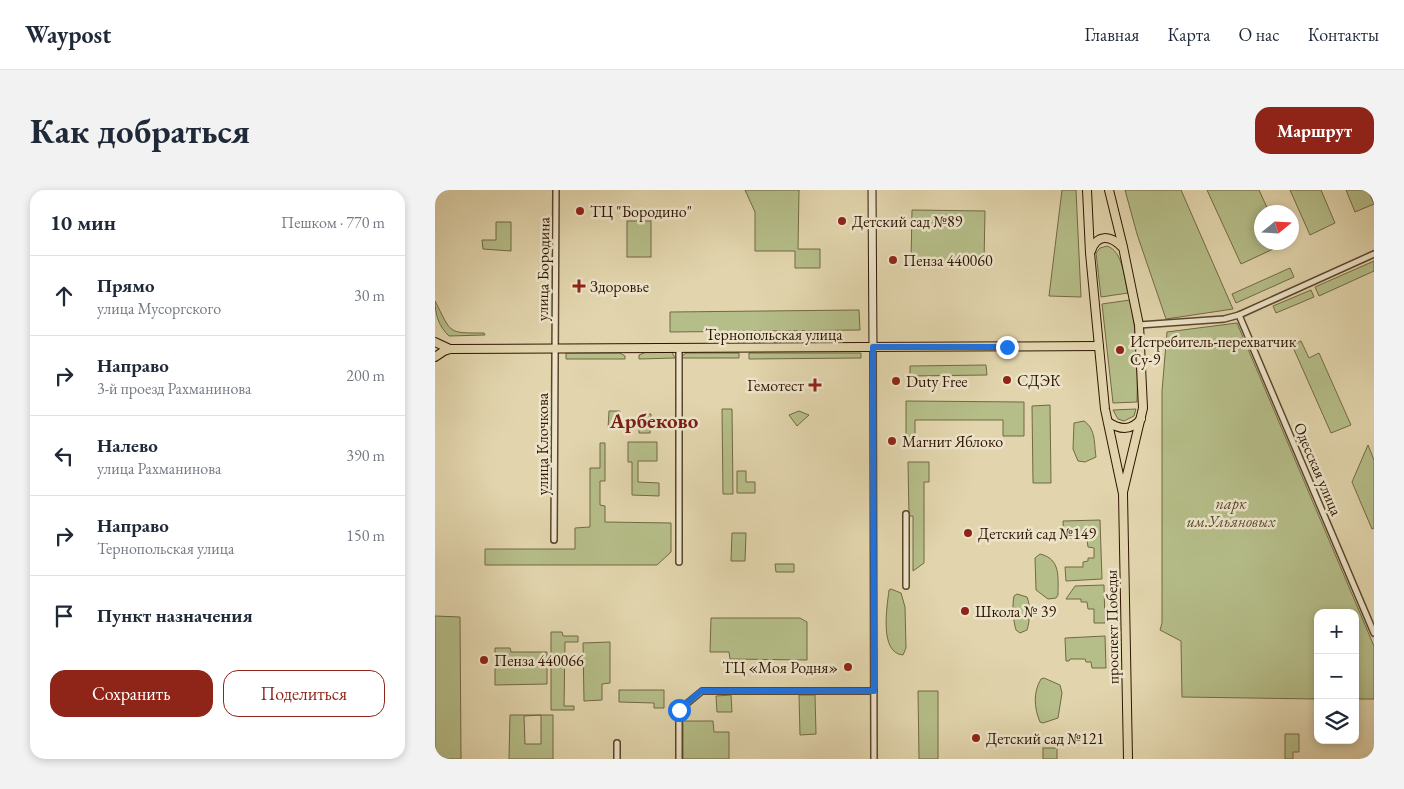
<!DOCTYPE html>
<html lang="ru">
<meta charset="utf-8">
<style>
body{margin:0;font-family:"EB Garamond",serif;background:#f2f2f3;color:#1f2937}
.controls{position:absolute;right:15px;bottom:15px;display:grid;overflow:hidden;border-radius:10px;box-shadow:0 2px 8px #0003}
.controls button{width:45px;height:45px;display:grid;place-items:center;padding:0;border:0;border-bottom:1px solid #e0e1e3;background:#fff;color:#1f2937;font:25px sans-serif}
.compass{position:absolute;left:819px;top:15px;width:45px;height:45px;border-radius:50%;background:#fff;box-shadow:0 2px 8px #0003;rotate:72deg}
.stop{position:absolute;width:15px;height:15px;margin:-11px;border:4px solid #1a73e8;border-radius:50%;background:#fff}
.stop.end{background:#1a73e8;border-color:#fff;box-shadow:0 1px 5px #0008}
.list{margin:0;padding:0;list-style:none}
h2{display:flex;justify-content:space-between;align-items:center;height:65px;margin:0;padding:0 20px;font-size:21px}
h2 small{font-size:16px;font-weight:400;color:#747a83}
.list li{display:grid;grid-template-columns:32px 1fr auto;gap:15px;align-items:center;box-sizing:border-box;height:80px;padding:0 20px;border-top:1px solid #e0e1e3}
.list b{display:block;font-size:19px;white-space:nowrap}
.list p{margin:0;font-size:16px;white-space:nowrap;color:#747a83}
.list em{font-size:16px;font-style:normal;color:#747a83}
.actions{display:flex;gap:10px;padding:15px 20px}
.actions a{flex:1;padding:11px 0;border:1px solid #8f2418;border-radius:15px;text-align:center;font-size:18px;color:#8f2418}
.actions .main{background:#8f2418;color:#fff}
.icon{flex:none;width:28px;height:28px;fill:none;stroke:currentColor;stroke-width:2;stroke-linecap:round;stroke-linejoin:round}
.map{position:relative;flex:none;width:939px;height:569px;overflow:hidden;border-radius:15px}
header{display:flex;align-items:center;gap:30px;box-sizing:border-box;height:70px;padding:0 25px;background:#fff;border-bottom:1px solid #e0e1e3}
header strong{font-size:24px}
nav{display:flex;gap:28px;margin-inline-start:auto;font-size:18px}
.intro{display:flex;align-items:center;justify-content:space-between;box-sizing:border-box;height:120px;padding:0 30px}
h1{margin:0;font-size:35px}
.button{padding:12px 22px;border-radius:15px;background:#8f2418;color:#fff;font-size:18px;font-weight:700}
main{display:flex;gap:30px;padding:0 30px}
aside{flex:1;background:#fff;border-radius:15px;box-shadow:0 2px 8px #0003}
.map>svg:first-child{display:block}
</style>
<header>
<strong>Waypost</strong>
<nav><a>Главная</a><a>Карта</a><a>О нас</a><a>Контакты</a></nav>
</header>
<div class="intro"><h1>Как добраться</h1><a class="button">Маршрут</a></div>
<main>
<aside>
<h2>10 мин<small>Пешком · 770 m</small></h2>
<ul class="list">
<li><svg class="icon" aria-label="ahead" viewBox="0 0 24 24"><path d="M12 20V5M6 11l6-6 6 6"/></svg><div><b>Прямо</b><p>улица Мусоргского</p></div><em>30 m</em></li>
<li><svg class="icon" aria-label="right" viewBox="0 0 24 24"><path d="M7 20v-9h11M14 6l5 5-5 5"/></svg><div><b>Направо</b><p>3-й проезд Рахманинова</p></div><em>200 m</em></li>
<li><svg class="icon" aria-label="left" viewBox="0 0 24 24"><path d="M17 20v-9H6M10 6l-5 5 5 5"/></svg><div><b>Налево</b><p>улица Рахманинова</p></div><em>390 m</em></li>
<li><svg class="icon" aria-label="right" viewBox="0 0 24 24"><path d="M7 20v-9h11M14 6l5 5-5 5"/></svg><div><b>Направо</b><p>Тернопольская улица</p></div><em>150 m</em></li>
<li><svg class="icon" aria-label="arrive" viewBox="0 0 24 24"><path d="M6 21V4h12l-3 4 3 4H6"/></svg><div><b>Пункт назначения</b></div></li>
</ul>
<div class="actions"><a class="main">Сохранить</a><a>Поделиться</a></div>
</aside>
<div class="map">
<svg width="939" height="569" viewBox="0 0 939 569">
<rect width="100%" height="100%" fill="#e2d5ad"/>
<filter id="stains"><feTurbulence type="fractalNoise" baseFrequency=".004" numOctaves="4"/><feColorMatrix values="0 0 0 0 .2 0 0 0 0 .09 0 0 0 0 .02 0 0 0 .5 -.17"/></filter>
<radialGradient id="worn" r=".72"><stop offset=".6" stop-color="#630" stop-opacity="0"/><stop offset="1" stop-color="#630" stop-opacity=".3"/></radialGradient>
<g fill="#b5bd88" stroke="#726944" fill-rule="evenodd">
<polygon points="310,0 364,0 363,59 385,59 385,78 360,78 360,61 320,61 320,22"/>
<polygon points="627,0 641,0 646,107 614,106"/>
<polygon points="690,0 746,0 798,119 731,129 702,44"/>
<polygon points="772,0 824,0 834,22 826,22 826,52 848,53 849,54 806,74"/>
<polygon points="855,0 886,0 900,33 875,45"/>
<polygon points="911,0 933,0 939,14 920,22"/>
<polygon points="477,20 550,21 549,73 476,72"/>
<rect x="192" y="31" width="24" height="36"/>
<polygon points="61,32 76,32 76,61 48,59 47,50 61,50"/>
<path d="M672 56C688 61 689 88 693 103L666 107 661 63 665 58Z"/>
<polygon points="939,71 939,81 884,106 880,97"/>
<polygon points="855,78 859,87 801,113 797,104"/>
<polygon points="876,100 879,107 841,123 838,116"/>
<path d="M695 110C702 143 703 178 702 212L678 213 667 114Z"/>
<path d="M0 111C17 144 12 143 49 143L50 145 14 146C4 137 0 124 0 111Z"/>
<polygon points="424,120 425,140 235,142 235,122"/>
<polygon points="802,133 939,456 939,509 920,509 920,423 883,423 883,509 747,507 746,451 725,440 727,433 727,201 732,142"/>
<polygon points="866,151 874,168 884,163 916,235 896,243 857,155"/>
<polygon points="211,162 237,162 240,168 204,169 204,165"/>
<polygon points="131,163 185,163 190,166 190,169 131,169"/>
<polygon points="251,163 304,163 304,168 247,168 247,166"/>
<polygon points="314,163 426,163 426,168 314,169"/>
<polygon points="551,175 552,185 475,186 475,176"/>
<polygon points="471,211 589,212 589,246 568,246 568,230 480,230 480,249 471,249"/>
<polygon points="615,215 616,293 598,293 597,216"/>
<polygon points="287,219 297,219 298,304 288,304"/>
<polygon points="701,219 699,226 689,231 683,229 678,220"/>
<polygon points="174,221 185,221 185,239 173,239"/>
<polygon points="364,221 374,225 362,236 354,225"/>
<polygon points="204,224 216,224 215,243 204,243"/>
<path d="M649 231C661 239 659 254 661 267L650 272 643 271 638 259 639 233Z"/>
<polygon points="193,252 222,252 222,271 203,271 203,292 224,293 224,306 197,305 197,272 193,272"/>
<polygon points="165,253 170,253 170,291 165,291 165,315 170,316 170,332 236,333 236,362 222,375 50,375 50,359 140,359 140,338 155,337 155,278 165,278"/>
<polygon points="933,255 939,270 939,338 937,339 917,292"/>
<polygon points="473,272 494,272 494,292 489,292 489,373 478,381 478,326 474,326"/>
<polygon points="302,281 311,281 311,292 320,292 320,303 302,303"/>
<polygon points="665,330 667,389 631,391 630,377 648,377 648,372 653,371 653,368 659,368 659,358 653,357 652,350 647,350 647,348 629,348 628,331"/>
<polygon points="297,343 311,343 310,371 296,371"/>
<path d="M605 364C626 369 623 387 623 405L621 408 613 409 601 400 600 368Z"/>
<polygon points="340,374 359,374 359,382 341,382"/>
<polygon points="669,395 670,433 659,433 659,419 653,419 652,412 646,412 646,409 631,409 640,396"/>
<path d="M456 399 466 403 470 417 471 458 468 465C444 463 452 417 454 400Z"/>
<path d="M582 404 592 407C596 417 595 430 592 440L585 443 581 440C578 430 577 416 579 406Z"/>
<polygon points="0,426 25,427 26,569 0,569"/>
<polygon points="276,428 365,428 372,432 372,470 295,469 294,462 275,462"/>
<polygon points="116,442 127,442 128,446 143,446 143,452 130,452 129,516 139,516 139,520 116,520"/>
<polygon points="670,446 671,478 657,478 656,472 651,472 650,469 635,469 634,471 631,471 630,448"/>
<polygon points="175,452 175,493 167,494 167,510 149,511 148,453"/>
<polygon points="60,458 75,458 76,462 112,462 112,494 60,495"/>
<path d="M609 488 625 495 627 503 623 528 608 533 605 532C599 518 598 502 606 489Z"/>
<polygon points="184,500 229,500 229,518 219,518 219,513 184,512"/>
<polygon points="483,501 503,501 503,569 484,569"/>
<polygon points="296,505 297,522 282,522 281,506"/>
<polygon points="364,505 380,505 381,544 365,545"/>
<path d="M75 525H118V569H74ZM106 525V554H90L89 526Z"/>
<polygon points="248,531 278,531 279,542 294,542 294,569 248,569"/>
<polygon points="850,544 864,544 864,562 858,562 858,569 850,569"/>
<rect x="608" y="558" width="14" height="11"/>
</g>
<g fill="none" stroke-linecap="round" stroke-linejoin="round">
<g stroke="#5c452b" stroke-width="8">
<g id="minor">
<polyline points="804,125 939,443"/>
<polyline points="704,135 789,129 804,125 939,64"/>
<polyline points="438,157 439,569"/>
<polyline points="244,158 244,372"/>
<polyline points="471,324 471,396"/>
<polyline points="119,350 121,0"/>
<polyline points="182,569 182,553"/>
<polyline points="244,569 244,520 267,501 439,501"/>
</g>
</g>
<g stroke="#301500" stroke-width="9">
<polyline id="secondary" points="437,0 438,157"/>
</g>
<g stroke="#301500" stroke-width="10">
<g id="primary">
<polyline points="652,0 655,63 670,219 688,304 693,569"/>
<polyline points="674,0 688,57 704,135 708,218 688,302"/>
<path d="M656 61C662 44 675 45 687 57"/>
<polyline points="0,152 15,159"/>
<polyline points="0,167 9,161 15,159 664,156"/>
<path d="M673 232C685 240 696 241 706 229"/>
</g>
</g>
<use href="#minor" stroke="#ece4ca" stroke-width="5"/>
<use href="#secondary" stroke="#ece4ca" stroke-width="7"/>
<use href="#primary" stroke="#e2d5ad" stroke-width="8"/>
</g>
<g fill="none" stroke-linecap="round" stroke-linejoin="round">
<polyline stroke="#1a73e8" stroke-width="6" points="244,520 266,501 439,501 438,157 572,157"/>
</g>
<g fill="#8f2418" stroke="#ece4ca" stroke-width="2">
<circle cx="145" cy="21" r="5"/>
<circle cx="407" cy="31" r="5"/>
<circle cx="458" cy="70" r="5"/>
<path d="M141.5 88.5h5v5h5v5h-5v5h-5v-5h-5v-5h5z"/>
<circle cx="685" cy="160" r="5"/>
<circle cx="572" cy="190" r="5"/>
<circle cx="461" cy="191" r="5"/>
<path d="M377.5 187.5h5v5h5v5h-5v5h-5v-5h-5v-5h5z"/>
<circle cx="457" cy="251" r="5"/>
<circle cx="533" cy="343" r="5"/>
<circle cx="530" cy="421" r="5"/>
<circle cx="49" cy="470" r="5"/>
<circle cx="413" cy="477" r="5"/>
<circle cx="541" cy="548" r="5"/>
</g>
<g text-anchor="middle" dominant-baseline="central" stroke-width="5" stroke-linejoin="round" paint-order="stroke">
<g font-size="16" fill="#301500" stroke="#ece4ca" text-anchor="start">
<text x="155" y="21">ТЦ "Бородино"</text>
<text x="417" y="31">Детский сад №89</text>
<text x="468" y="70">Пенза 440060</text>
<text x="155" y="96">Здоровье</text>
<text x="695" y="151">Истребитель-перехватчик<tspan x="695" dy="18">Су-9</tspan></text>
<text x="582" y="190">СДЭК</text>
<text x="471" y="191">Duty Free</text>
<text x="369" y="195" text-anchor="end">Гемотест</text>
<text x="467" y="251">Магнит Яблоко</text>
<text x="543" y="343">Детский сад №149</text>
<text x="540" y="421">Школа № 39</text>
<text x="59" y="470">Пенза 440066</text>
<text x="403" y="477" text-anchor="end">ТЦ «Моя Родня»</text>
<text x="551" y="548">Детский сад №121</text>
</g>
<g font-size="16" fill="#301500" stroke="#ece4ca">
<text transform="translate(108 79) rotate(-89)">улица Бородина</text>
<text x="339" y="144">Тернопольская улица</text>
<text transform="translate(107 254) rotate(-90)">улица Клочкова</text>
<text transform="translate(883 279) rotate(67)">Одесская улица</text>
<text transform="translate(677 437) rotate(-91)">проспект Победы</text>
</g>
<g font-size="16" font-style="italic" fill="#584729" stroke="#ece4ca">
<text x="796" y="313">парк<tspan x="796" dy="18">им.Ульяновых</tspan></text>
</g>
<g font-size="21" font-weight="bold" fill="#7a1f14" stroke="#ece4ca">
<text x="219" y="230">Арбеково</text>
</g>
</g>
<rect width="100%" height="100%" filter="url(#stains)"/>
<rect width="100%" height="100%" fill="url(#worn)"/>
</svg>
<div class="controls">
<button>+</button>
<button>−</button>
<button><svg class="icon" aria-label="layers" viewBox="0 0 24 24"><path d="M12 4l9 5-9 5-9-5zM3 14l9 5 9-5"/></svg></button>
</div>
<svg class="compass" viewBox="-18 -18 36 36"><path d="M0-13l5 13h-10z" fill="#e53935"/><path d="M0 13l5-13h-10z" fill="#747a83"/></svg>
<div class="stop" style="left:244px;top:520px"></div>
<div class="stop end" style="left:572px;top:157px"></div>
</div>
</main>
